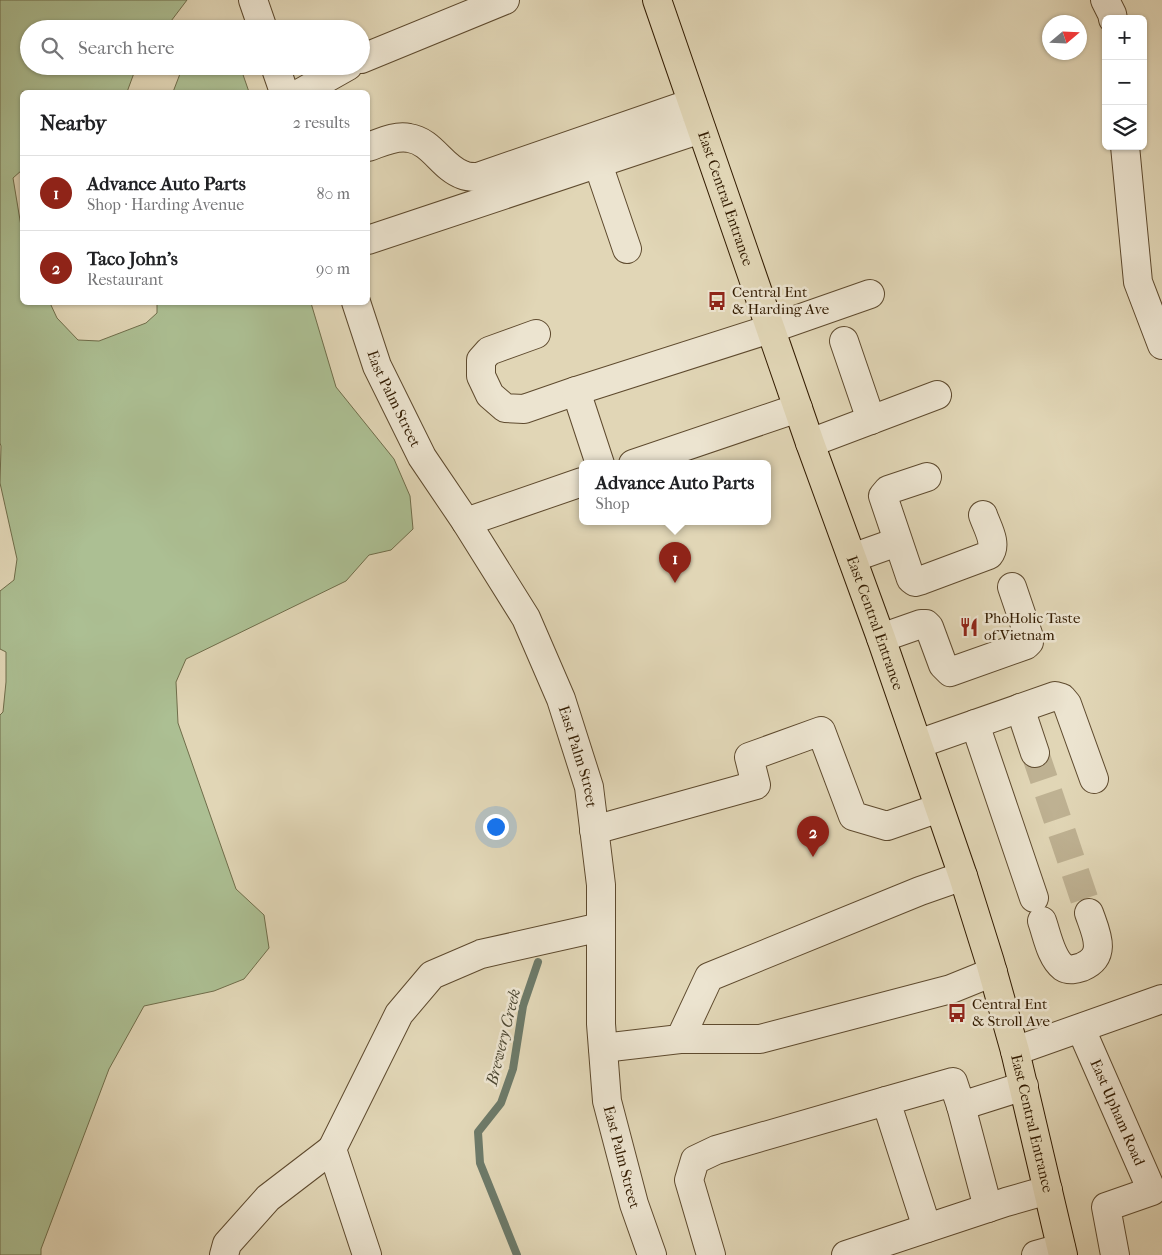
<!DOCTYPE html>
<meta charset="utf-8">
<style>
body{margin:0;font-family:"IM FELL French Canon",serif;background:#f2f2f2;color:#202124}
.controls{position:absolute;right:15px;top:15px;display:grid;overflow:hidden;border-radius:8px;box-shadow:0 1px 4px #0004}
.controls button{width:45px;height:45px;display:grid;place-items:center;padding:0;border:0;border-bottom:1px solid #e0e0e0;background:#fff;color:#202124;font:25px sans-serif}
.compass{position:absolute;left:1042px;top:15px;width:45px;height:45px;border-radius:50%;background:#fff;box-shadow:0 1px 4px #0004;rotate:71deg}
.you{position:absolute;left:495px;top:826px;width:18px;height:18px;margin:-12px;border:4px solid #fff;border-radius:50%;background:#1a73e8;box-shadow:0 0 0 8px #1a73e833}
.badge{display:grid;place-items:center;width:32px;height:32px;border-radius:50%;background:#8f2418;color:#fff;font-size:16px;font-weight:700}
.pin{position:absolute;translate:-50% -41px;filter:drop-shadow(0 1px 2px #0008)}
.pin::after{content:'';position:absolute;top:26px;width:18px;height:15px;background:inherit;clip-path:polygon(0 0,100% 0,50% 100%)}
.popup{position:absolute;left:579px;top:460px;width:192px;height:65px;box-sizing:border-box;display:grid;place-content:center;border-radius:8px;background:#fff;filter:drop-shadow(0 1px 4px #0005);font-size:16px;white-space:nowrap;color:#757577}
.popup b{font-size:19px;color:#202124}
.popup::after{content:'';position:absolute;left:50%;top:100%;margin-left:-10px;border:10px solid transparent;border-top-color:#fff}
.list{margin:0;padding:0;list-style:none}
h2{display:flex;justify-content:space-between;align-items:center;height:65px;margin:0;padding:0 20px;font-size:21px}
h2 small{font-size:16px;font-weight:400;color:#757577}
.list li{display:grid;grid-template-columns:32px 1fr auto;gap:15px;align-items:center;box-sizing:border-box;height:75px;padding:0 20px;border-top:1px solid #e0e0e0}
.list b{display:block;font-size:19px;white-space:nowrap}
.list p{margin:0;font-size:16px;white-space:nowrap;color:#757577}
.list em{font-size:16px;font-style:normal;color:#757577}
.icon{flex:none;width:28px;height:28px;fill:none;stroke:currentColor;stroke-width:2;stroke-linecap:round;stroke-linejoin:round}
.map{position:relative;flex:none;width:1162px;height:1255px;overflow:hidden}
.search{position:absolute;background:#fff;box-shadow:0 1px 4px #0004;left:20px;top:20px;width:350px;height:55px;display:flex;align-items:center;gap:12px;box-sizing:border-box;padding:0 18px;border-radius:28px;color:#757577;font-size:19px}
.panel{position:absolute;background:#fff;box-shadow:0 1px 4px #0004;left:20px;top:90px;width:350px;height:215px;border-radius:8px}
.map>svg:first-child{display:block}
</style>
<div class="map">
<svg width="1162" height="1255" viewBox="0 0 1162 1255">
<rect width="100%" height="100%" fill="#e1d6b6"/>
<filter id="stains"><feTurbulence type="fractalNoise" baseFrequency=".004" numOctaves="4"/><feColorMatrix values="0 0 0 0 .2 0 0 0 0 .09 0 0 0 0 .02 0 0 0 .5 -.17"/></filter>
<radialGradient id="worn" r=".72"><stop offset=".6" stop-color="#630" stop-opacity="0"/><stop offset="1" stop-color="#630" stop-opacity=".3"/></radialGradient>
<g fill="#acbf93" stroke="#6f6d4a">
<polygon points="0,0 187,0 165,29 29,29 29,66 139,66 134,73 127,92 22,92 22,170 13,178 22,232 22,302 50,303 57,318 78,340 99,341 146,323 157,313 157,303 311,303 336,387 394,459 410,496 413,529 391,550 369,555 346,581 186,659 176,682 178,723 236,889 264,915 269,948 244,979 214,991 144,1006 109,1069 41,1249 41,1255 0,1255 0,715 3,712 6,682 6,652 0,649 0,591 14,580 17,559 0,483 1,446 0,443"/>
<polygon points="183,66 240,66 249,92 173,92"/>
</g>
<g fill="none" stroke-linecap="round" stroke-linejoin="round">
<polyline stroke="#6d7a69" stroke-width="8" points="517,1255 480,1163 478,1132 501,1103 513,1069 523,1006 538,962"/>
<polyline stroke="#beb192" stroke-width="28" stroke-dasharray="28 14" stroke-linecap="butt" points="1035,753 1089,913"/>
<g stroke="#5e4a2e" stroke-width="30">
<g id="minor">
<polyline points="253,0 263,29"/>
<polyline points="1105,0 1112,14 1113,19"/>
<polyline points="361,59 505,0"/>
<polyline points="275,66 284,92"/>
<polyline points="302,92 348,66"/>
<polyline points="1125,146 1138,282 1162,345"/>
<path d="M368 147C380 143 395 135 409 138 432 141 442 168 463 175 467 177 474 177 478 177L692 103"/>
<polyline points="598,164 627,249"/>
<polyline points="368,240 701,129"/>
<path id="s1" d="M356 302 377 366 422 457 466 522 526 618 561 699 589 787 601 885V1024L607 1101 634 1204 652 1255"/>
<polyline points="536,334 489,351 481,360 481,376 490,395 505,408 524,409 576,391"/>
<polyline points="844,341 871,420"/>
<polyline points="810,443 937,395"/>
<polyline points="600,464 576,391 770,329 870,294"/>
<polyline points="633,464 798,408"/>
<path d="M927 477 888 490 883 496 911 579 915 582 922 580 989 555C998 544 987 527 983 515"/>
<polyline points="466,522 582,482"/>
<polyline points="852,558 897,542"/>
<polyline points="881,638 921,624 926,624 929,627 943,665 950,672 1026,645 1029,642 1029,637 1012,587"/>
<polyline points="1020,708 1035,753"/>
<polyline points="975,724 1034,898"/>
<polyline points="918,744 1055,696 1062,698 1067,704 1094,779"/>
<polyline points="594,830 756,785 749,757 821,731 853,816 887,826 939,808"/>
<path d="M1042 921C1047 935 1051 958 1063 967 1069 971 1076 969 1082 967 1108 956 1096 933 1089 913"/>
<path id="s2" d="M1081 1029 1152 1191 1106 1207 1115 1255"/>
<polyline points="680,1039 760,1039 951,989 993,972"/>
<polyline points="603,1048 680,1039 709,977 920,891 963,876"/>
<polyline points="1015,1051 1162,999"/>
<polyline points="961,1106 988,1208"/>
<polyline points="927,1228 886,1101 953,1082 961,1106 1024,1086"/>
<polyline points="224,1255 227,1244 268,1198 332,1149"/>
<polyline points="367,1255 332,1149 399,1014 432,975 481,954 601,927"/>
<polyline points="711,1255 689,1180 695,1160 716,1150 886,1101"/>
<polyline points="846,1255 1006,1202 1048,1190"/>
<polyline points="1036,1255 1061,1248"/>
</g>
</g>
<g stroke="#321b00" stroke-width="30">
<g id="highway">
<path id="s3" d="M657 0 810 443 881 638 963 876 990 962 1015 1051 1063 1255"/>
</g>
</g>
<use href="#minor" stroke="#ece4d0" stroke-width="28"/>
<use href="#highway" stroke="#e1d6b6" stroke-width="28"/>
</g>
<defs>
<g id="bus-bare" transform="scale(1.5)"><path d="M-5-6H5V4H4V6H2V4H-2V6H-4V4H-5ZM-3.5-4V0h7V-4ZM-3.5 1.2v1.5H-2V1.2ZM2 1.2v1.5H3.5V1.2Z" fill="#8f2418" stroke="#ece4d0" stroke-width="2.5" paint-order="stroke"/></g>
<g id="restaurant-bare" transform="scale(1.5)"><path d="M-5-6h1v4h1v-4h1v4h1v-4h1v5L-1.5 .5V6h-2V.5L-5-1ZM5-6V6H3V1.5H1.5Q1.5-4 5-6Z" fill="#8f2418" stroke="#ece4d0" stroke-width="2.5" paint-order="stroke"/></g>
</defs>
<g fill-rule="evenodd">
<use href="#bus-bare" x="717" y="301"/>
<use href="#restaurant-bare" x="969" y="627"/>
<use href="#bus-bare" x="957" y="1013"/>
</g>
<g text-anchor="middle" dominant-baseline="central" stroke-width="5" stroke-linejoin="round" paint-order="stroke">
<g font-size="15" fill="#321b00" stroke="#ece4d0">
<text stroke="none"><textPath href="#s3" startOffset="210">East Central Entrance</textPath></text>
<text stroke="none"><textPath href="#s1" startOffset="104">East Palm Street</textPath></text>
<text stroke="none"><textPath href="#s3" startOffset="660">East Central Entrance</textPath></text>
<text stroke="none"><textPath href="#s1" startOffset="509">East Palm Street</textPath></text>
<text stroke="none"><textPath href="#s2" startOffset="91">East Upham Road</textPath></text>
<text stroke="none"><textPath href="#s3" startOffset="1185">East Central Entrance</textPath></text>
<text stroke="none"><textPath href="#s1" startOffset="914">East Palm Street</textPath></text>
</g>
<g font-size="15" fill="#321b00" stroke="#ece4d0" text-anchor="start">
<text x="732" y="292">Central Ent<tspan x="732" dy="17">&amp; Harding Ave</tspan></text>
<text x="984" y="618">PhoHolic Taste<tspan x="984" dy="17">of Vietnam</tspan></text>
<text x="972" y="1004">Central Ent<tspan x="972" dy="17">&amp; Stroll Ave</tspan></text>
</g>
<g font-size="16" font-style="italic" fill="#4f4a35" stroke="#ece4d0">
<text transform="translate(503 1037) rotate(-76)">Brewery Creek</text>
</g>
</g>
<rect width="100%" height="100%" filter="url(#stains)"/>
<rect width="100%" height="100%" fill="url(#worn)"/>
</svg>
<div class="controls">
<button>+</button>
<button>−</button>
<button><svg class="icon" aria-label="layers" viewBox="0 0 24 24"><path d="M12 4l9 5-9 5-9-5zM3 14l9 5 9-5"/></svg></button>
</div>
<svg class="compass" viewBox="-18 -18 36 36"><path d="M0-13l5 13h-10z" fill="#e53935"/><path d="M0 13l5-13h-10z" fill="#757577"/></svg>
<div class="you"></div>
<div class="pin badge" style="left:675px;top:583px">1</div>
<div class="popup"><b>Advance Auto Parts</b>Shop</div>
<div class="pin badge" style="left:813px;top:857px">2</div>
<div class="search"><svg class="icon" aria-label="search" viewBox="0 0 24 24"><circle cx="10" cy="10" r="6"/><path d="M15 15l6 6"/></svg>Search here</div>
<section class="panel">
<h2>Nearby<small>2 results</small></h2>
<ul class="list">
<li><span class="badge">1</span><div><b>Advance Auto Parts</b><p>Shop · Harding Avenue</p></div><em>80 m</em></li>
<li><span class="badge">2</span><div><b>Taco John's</b><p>Restaurant</p></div><em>90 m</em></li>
</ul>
</section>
</div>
